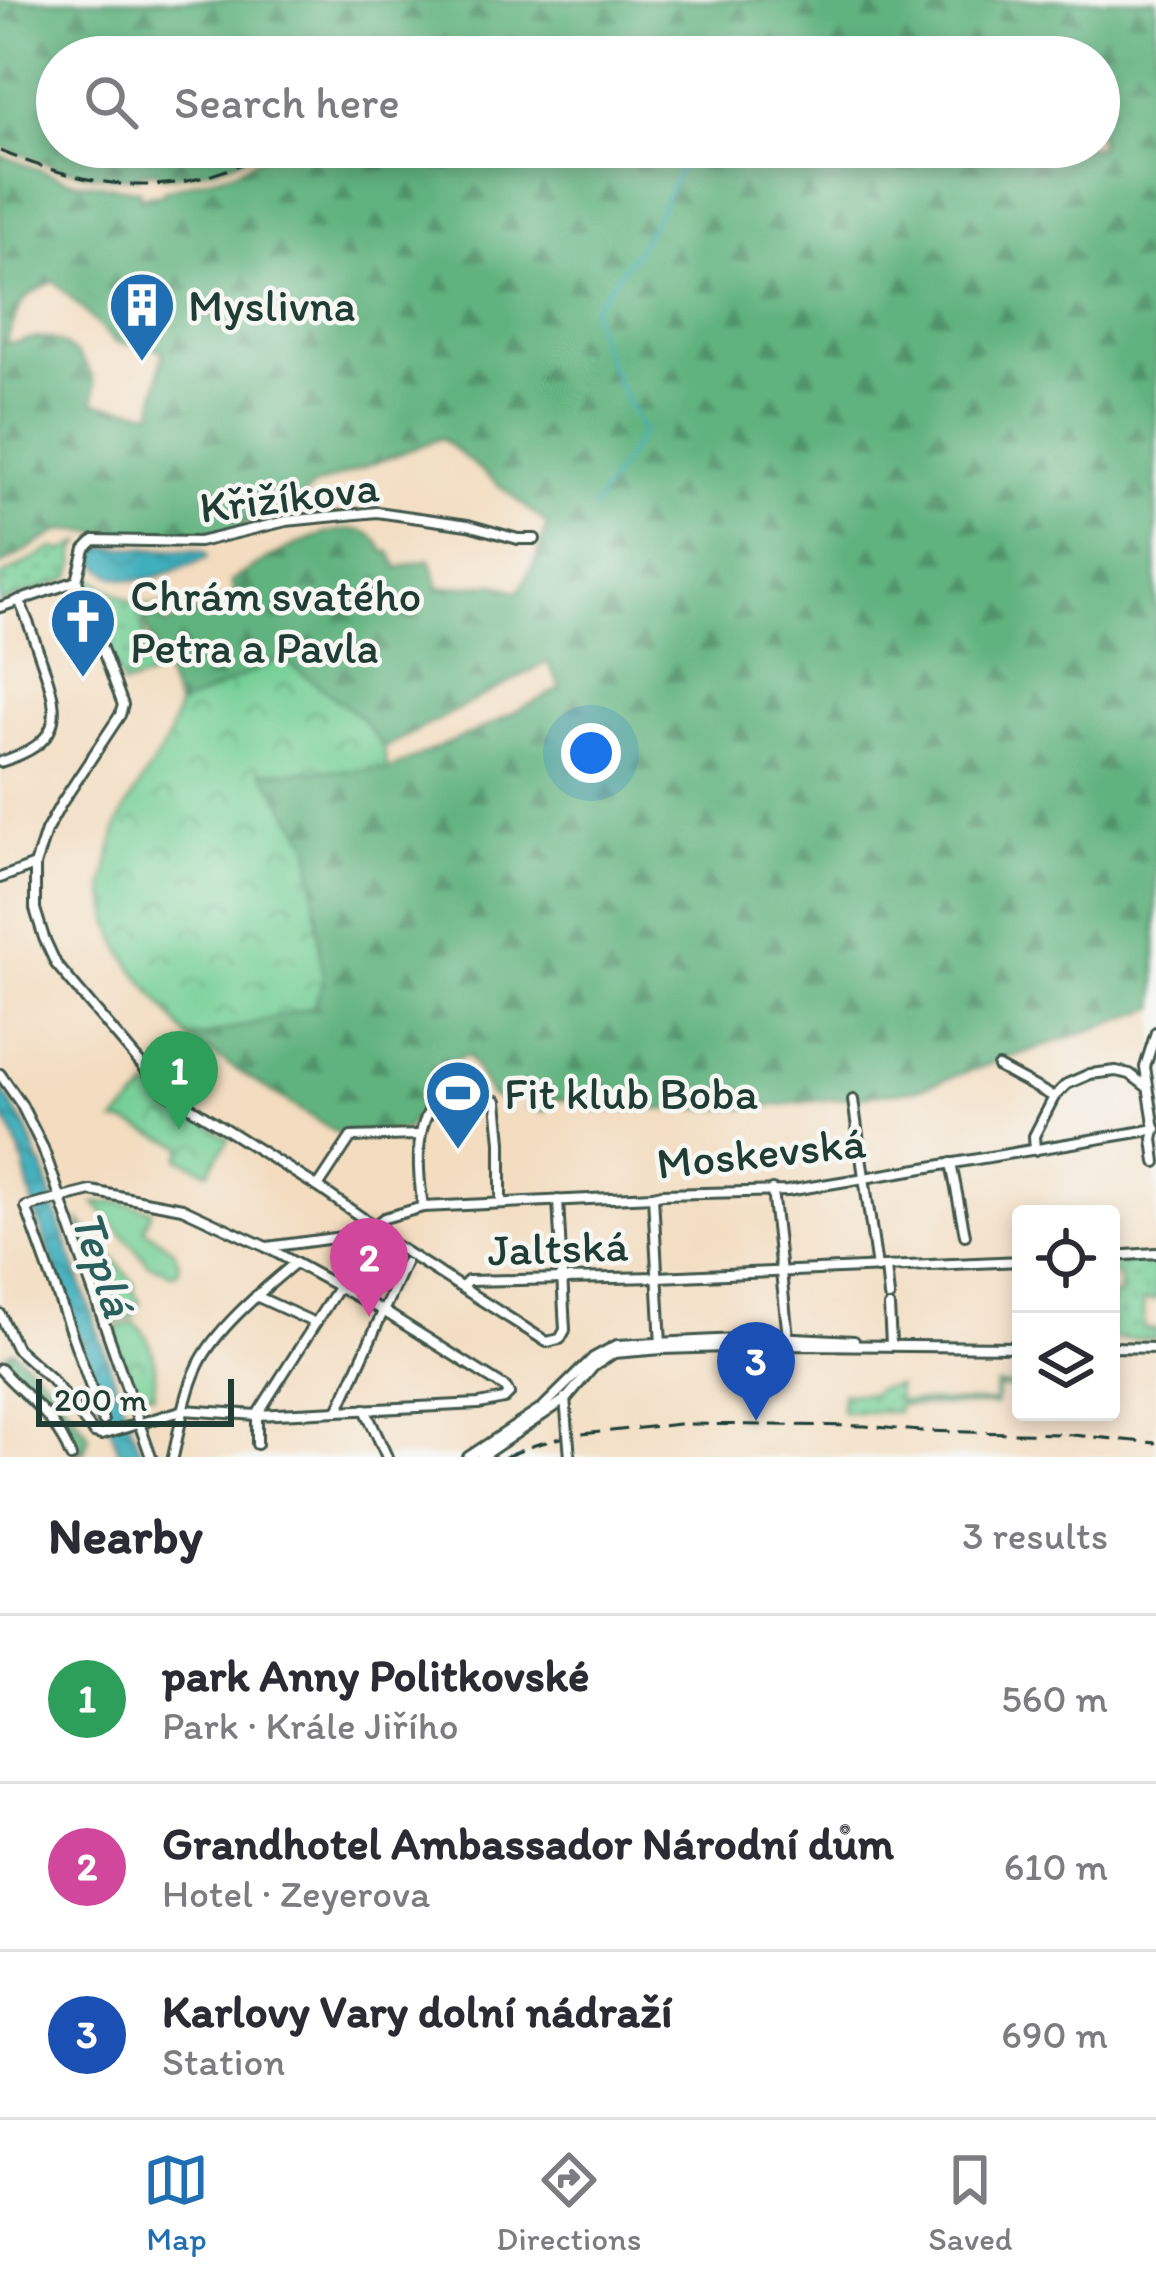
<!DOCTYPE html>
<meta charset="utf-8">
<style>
body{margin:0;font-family:Itim,sans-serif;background:#f7f7f7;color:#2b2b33}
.controls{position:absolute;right:36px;bottom:36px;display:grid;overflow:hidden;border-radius:12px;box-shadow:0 6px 18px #0003}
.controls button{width:108px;height:108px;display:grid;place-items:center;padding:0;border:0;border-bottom:3px solid #e1e1e2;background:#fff;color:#2b2b33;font:60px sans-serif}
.scale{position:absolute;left:36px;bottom:30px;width:198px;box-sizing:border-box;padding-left:12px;border:6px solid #1f3d34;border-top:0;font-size:33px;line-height:42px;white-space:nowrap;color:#1f3d34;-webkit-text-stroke:9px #f6f6f2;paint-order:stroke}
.you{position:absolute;left:591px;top:753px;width:42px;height:42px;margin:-30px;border:9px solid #fff;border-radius:50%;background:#1a73e8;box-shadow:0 0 0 18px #1a73e833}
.badge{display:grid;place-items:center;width:78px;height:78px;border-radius:50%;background:#1f6fb2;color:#fff;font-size:39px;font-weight:700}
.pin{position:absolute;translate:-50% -99px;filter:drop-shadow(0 3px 6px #0008)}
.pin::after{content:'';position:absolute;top:63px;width:42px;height:36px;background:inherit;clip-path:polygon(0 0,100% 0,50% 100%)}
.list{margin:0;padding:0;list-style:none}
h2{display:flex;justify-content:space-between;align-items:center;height:156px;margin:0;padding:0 48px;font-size:51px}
h2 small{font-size:39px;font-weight:400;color:#7c7c81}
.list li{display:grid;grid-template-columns:78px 1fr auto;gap:36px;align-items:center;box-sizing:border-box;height:168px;padding:0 48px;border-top:3px solid #e1e1e2}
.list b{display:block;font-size:45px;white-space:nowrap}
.list p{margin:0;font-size:39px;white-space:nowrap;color:#7c7c81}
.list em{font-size:39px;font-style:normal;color:#7c7c81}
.icon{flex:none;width:66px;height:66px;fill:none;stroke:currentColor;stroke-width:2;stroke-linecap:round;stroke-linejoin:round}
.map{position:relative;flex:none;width:1156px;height:1457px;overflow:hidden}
.search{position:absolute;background:#fff;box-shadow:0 6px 18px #0003;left:36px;right:36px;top:36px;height:132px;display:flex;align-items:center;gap:30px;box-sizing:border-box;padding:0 42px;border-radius:66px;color:#7c7c81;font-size:45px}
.sheet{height:660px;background:#fff}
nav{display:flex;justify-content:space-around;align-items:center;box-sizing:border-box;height:168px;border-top:3px solid #e1e1e2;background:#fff;font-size:33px;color:#7c7c81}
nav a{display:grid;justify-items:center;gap:6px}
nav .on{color:#1f6fb2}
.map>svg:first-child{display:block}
</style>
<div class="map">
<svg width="1156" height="1457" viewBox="0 0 1156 1457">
<defs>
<pattern id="grass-dots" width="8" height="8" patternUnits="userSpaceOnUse" patternTransform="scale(3)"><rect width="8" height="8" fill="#75cf96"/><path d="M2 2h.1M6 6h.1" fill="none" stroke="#5fa97b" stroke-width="1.8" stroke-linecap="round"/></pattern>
<pattern id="forest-firs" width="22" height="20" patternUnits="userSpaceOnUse" patternTransform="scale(3)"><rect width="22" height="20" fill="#60b27f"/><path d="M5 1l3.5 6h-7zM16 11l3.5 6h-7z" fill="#4f9269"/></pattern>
<pattern id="park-crowns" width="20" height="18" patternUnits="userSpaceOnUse" patternTransform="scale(3)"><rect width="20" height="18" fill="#75cf96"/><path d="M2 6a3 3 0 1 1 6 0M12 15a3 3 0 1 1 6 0" fill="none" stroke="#5fa97b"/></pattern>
<pattern id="water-waves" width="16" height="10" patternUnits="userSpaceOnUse" patternTransform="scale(3)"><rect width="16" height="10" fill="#40afbc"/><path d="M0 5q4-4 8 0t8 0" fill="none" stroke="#35909a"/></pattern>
</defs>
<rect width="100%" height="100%" fill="#f6f6f2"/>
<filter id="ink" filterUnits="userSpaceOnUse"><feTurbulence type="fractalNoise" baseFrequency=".00833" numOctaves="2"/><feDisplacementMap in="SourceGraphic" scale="24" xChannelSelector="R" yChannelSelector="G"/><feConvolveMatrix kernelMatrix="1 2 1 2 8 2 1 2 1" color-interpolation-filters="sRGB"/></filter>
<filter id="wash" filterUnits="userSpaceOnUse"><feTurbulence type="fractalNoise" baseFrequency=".004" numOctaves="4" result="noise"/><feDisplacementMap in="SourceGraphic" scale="48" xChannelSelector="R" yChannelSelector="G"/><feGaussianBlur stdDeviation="2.7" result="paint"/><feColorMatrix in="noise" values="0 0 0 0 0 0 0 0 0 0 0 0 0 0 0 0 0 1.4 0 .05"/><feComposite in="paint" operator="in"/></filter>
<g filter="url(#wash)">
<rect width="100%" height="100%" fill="#f3dcbf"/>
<g fill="url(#grass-dots)" stroke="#4a8665" stroke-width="3">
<polygon points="81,543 75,551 75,565 70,578 0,603 0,577 54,548 63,551"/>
<polygon points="93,579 131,602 150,606 142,625 155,676 123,686 83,583"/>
<polygon points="1156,1260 1156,1300 1143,1301 1144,1329 1156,1330 1156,1339 1111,1339 1111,1295 1120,1295 1119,1275 1111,1274 1111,1263"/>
<polygon points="897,1385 898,1401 994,1402 996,1385 1021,1386 1021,1388 999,1388 995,1405 898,1405 897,1412 842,1412 842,1393 874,1393 875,1389"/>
</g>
<g fill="url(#forest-firs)" stroke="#40785a" stroke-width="3" fill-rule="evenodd">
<path d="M0 0H1156V1008L914 1090 751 1108 593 1110 594 1101 549 1099 546 1111 527 1108 534 1096 507 1095V1103L490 1095 468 1055 434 1066 418 1111 406 1130 338 1134 190 1040 312 1007 323 983 309 844 261 771 387 770 488 726 561 688 548 662 384 748 360 717 282 658 178 707 146 626 147 618 158 605 165 625 188 614 215 608 225 599 236 596 231 582C259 563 340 512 373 536 377 538 382 548 384 552H390L398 568 430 559 439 588 495 584 519 592 537 558 547 524 441 438 314 486 289 510 206 539 61 530 0 566V155L67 180 139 190 140 197 163 194 164 190 232 172 282 147H1099V57H440C427 49 416 50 403 57H57V147H267C229 165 204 174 162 177L156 171 140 173 139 177C85 179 50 166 0 146ZM54 281 115 342 158 349 163 352 153 412 94 403C94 396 95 389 94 383 89 362 66 340 44 338 31 336 18 344 5 343L21 305 29 295Z"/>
<path d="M13 1350 47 1381 85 1429 89 1436 84 1452 79 1454C60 1405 32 1396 1 1358Z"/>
</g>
<g fill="url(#park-crowns)" stroke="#4a8665" stroke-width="3">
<polygon points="282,658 360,717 384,748 387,770 262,772 310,844 323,983 313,1007 190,1040 135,971 122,951 111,924 104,888 116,829 127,806 167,741 178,707"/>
<polygon points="149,1088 229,1139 208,1172 179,1158 184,1146 126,1123 115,1122"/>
<path d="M120 1202 152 1210 144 1229C160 1241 183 1249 178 1272L171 1275 163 1269 150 1266 95 1203Z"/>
<polygon points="80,1221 134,1282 134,1291 140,1302 134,1316 110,1325 82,1243"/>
<path d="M134 1322C156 1341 157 1366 154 1394L133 1390 112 1330Z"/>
</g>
<g fill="url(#water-waves)" stroke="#307678" stroke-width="3">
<path d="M111 547 201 550 206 553 207 558C173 571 121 599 95 560L99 548Z"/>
<polygon points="0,1086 27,1129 40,1165 43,1166 54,1207 142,1457 121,1457 35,1212 23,1162 12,1131 0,1112"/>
</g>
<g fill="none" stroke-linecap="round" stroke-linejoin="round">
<path stroke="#40afbc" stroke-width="3" d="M592 509 643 432C624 393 598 353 592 309L638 248 666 198 689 147"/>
</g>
</g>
<g filter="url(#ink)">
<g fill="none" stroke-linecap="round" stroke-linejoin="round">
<g stroke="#3f5549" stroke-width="14">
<g id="minor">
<polyline points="77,581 123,705 120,715 61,804 46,831 35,865 35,909 44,938 56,964 163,1090 318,1187 374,1226 379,1235 547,1342 560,1339 565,1330 558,1200"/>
<polyline points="77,581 85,549 94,540 199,542 286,521 377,512 468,525 518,539 535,539"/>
<polyline points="0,607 77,581"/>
<path d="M0 762C62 743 62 717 42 662 35 641 28 620 19 600"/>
<polyline points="0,878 35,865"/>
<polyline points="998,1067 1054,1097"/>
<polyline points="0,1074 21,1104 43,1148 151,1457"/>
<polyline points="853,1100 877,1268"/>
<polyline points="1155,1129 1145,1067 1156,1032"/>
<polyline points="1155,1130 1153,1139 1156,1162"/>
<polyline points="1035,1150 1034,1136 1054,1097 1067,1084 1090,1074 1116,1071 1130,1074 1147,1087"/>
<polyline points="951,1163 965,1235"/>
<polyline points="318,1187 351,1137 419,1135"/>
<polyline points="772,1190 788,1337"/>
<polyline points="653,1196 661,1345"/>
<path d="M423 1207C414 1150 412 1068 497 1101L501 1142V1203"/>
<polyline points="267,1247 342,1237 363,1239 371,1235 374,1226 384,1218 423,1207 653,1196 662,1194 787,1191 1156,1129"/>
<polyline points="1111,1256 1156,1253"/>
<polyline points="886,1267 889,1297"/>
<polyline points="462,1287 468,1281 658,1277 1021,1261"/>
<polyline points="256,1296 315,1323"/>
<polyline points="889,1307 891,1344"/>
<polyline points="0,1314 16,1348 51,1379 94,1433 101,1435 184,1410 257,1415 479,1404 504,1399 509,1394 506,1388 385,1312 266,1247 182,1208 91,1191 26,1207 103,1421"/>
<polyline points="1111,1347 1156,1348"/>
<path d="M0 1369C29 1401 54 1413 71 1457"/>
<polyline points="565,1398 568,1433"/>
<polyline points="365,1409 387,1457"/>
<polyline points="338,1411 405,1263"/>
<polyline points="257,1415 339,1286"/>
<polyline points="257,1415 257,1444"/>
<path d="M173 1457C180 1427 185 1393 198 1366 215 1329 264 1289 295 1263"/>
<polyline points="468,1457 541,1409 593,1358 617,1345 776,1337 854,1341"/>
<polyline points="481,1457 566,1399 593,1367 614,1353 662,1349 798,1345 1021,1347"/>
</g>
</g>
<use href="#minor" stroke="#fff" stroke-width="8"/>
<g stroke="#1f3d34" stroke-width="3" stroke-dasharray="18 9" stroke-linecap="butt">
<path d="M0 151C100 191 177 203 275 147"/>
<polyline points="505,1457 535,1445 572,1435 679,1424 865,1426 920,1431 1063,1434 1156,1443"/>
</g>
<g stroke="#3f5549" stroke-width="14" stroke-linecap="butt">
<polyline id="minor-bridge" points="568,1433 570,1457"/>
</g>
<use href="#minor-bridge" stroke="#fff" stroke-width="8"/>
</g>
</g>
<defs>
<g id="building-pin" transform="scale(3.45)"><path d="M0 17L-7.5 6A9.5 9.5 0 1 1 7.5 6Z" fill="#1f6fb2" stroke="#f6f6f2"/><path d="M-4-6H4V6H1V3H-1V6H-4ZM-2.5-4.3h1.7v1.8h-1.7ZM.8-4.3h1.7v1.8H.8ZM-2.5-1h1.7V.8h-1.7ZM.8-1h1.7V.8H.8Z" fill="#fff"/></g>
<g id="church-pin" transform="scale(3.45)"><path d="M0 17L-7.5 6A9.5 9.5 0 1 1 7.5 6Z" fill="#1f6fb2" stroke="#f6f6f2"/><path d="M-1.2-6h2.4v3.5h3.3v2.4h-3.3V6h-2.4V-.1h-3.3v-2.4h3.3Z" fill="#fff"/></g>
<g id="stadium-pin" transform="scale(3.45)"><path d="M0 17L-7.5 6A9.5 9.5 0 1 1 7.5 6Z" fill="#1f6fb2" stroke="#f6f6f2"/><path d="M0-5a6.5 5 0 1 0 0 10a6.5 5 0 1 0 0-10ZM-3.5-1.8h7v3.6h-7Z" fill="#fff"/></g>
</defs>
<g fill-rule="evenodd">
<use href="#building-pin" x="142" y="305"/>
<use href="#church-pin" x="83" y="621"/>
<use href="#stadium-pin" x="458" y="1093"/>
</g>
<g text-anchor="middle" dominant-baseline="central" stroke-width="9" stroke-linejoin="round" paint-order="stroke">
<g font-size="45" fill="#1f3d34" stroke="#f6f6f2" text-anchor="start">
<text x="188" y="305">Myslivna</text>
<text x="130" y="595">Chrám svatého<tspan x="130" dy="52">Petra a Pavla</tspan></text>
<text x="504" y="1093">Fit klub Boba</text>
</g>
<g font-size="45" fill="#1f3d34" stroke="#f6f6f2">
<text transform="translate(289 496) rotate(-7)">Křižíkova</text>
<text transform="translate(761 1152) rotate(-6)">Moskevská</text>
<text transform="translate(558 1247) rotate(-2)">Jaltská</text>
</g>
<g font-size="48" font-style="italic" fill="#295f5d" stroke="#f6f6f2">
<text transform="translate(104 1263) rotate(71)">Teplá</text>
</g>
</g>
</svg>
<div class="controls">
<button><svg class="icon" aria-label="locate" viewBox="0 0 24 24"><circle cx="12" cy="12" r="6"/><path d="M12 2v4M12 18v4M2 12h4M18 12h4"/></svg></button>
<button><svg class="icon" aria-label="layers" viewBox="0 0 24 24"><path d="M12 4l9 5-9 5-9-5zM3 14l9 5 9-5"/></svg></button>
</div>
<div class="scale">200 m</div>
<div class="you"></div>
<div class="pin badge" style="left:179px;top:1130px;background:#2e9e5b">1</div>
<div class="pin badge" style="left:369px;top:1317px;background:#d1479c">2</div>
<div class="pin badge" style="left:756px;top:1421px;background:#1a4fb4">3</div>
<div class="search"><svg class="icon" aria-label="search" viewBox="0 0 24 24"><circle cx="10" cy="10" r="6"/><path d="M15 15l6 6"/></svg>Search here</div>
</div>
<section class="sheet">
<h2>Nearby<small>3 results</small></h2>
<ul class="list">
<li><span class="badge" style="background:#2e9e5b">1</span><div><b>park Anny Politkovské</b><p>Park · Krále Jiřího</p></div><em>560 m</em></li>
<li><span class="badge" style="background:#d1479c">2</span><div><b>Grandhotel Ambassador Národní dům</b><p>Hotel · Zeyerova</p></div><em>610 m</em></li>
<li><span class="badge" style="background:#1a4fb4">3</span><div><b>Karlovy Vary dolní nádraží</b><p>Station</p></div><em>690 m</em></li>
</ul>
</section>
<nav>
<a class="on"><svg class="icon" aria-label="map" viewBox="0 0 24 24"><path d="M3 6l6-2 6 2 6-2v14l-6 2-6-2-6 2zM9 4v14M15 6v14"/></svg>Map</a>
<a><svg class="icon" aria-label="directions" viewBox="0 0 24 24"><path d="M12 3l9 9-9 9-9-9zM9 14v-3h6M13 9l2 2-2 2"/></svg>Directions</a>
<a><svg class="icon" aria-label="saved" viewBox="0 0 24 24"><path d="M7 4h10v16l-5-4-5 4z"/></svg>Saved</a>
</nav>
